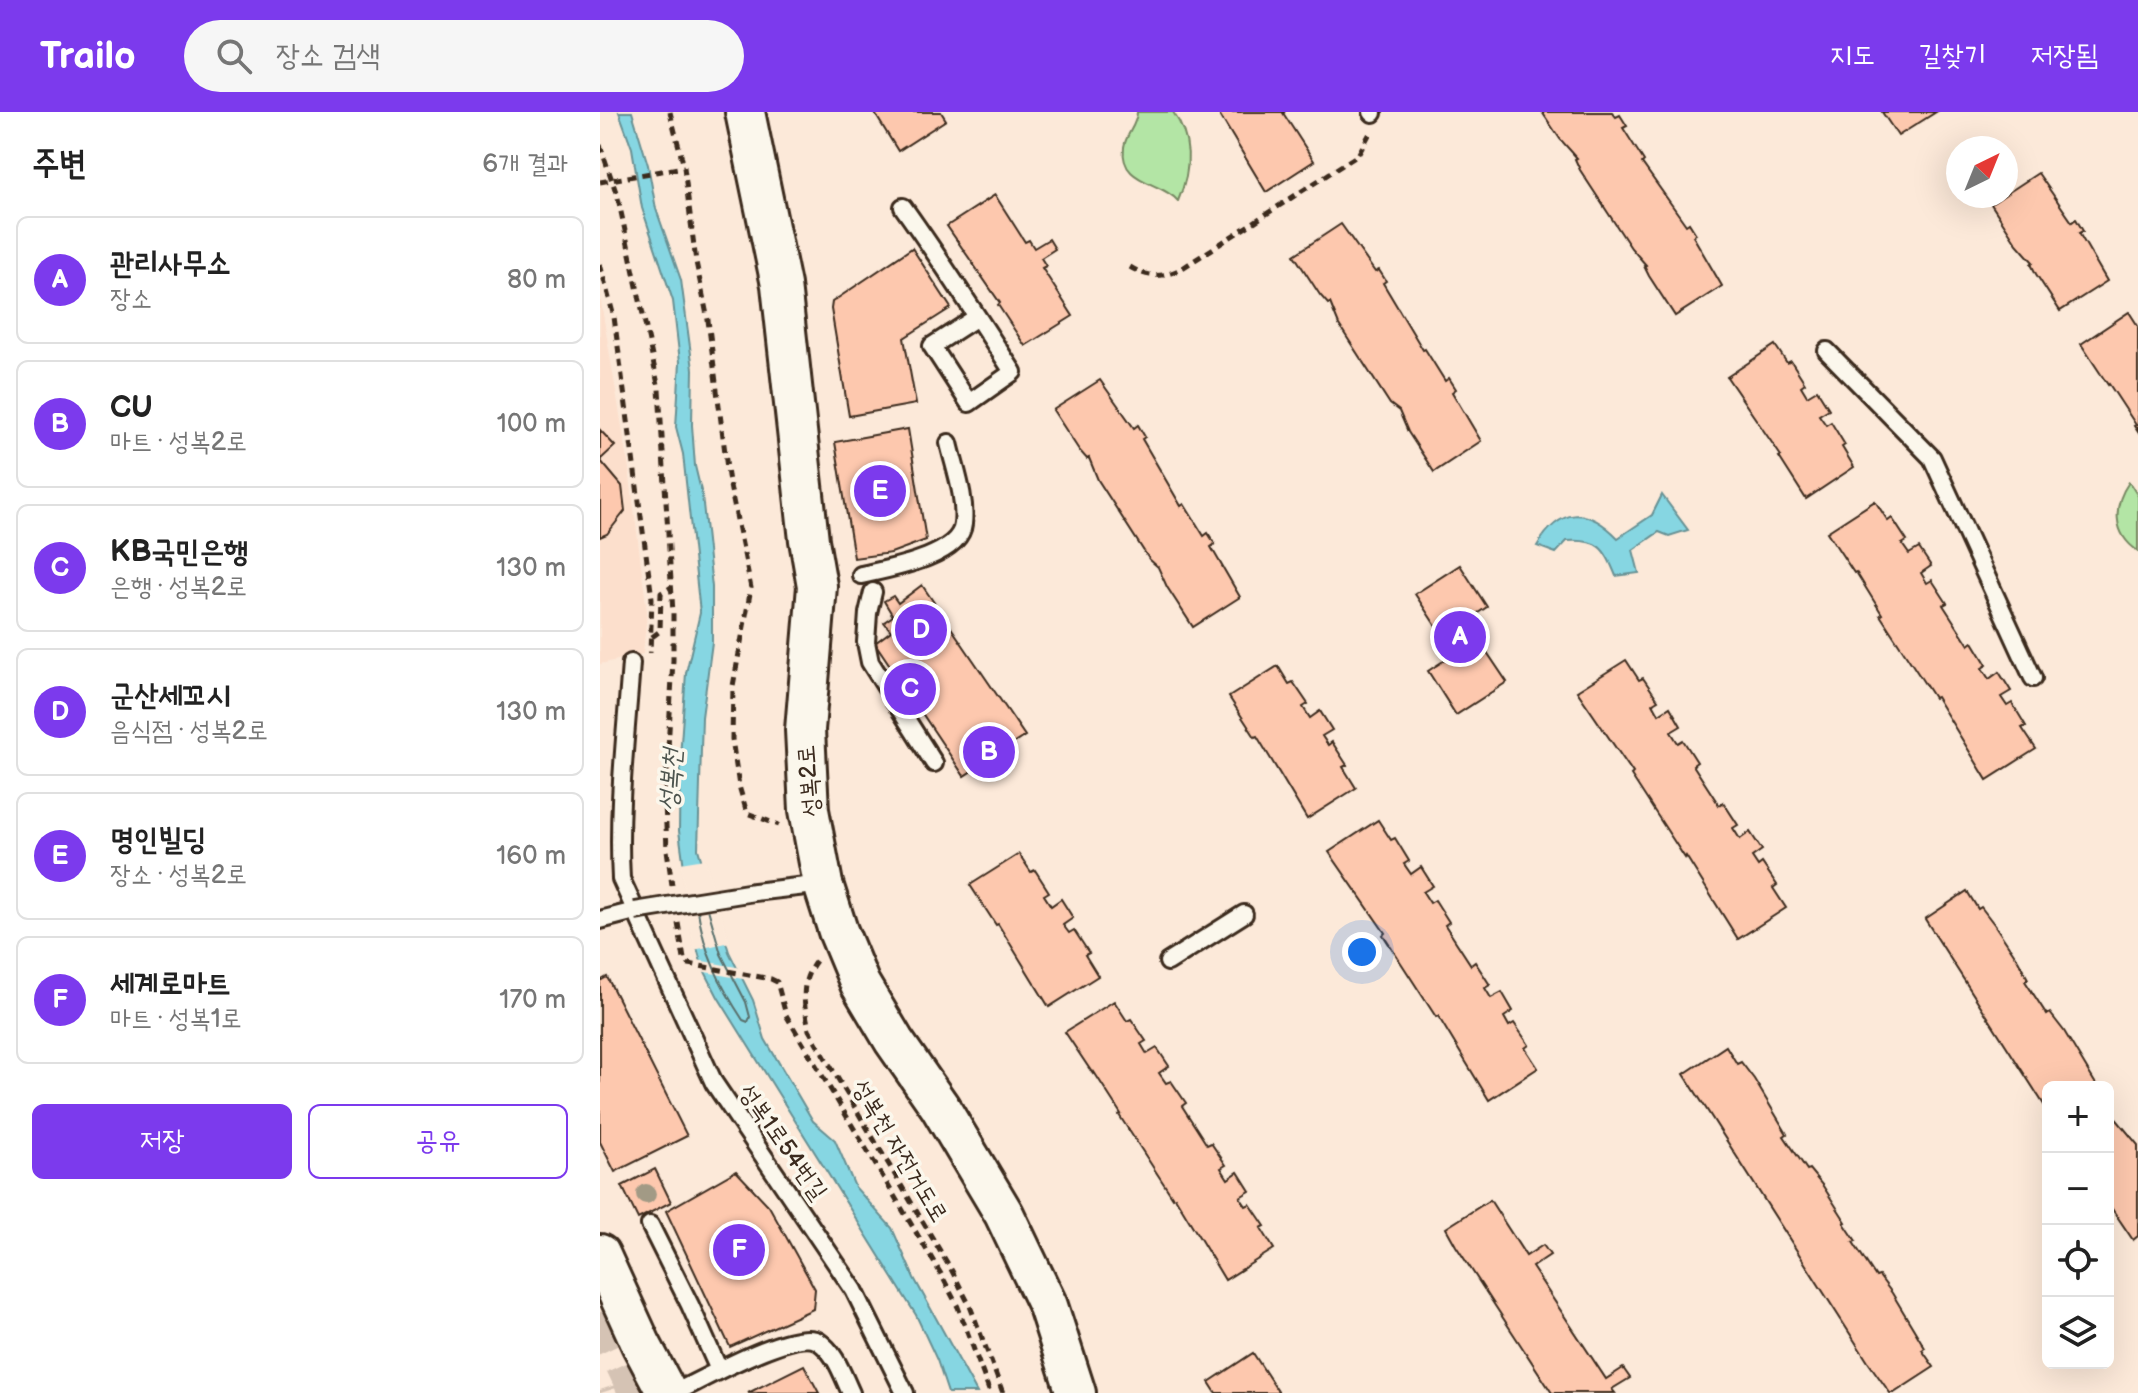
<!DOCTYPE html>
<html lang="ko">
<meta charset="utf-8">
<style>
body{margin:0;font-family:"Balsamiq Sans","Poor Story",sans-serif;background:#f6f6f6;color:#222}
.controls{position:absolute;right:24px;bottom:24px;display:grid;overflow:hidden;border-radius:12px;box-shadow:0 8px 32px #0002}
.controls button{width:72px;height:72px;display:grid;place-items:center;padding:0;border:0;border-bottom:2px solid #e0e0e0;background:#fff;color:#222;font:40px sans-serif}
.compass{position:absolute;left:1346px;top:24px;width:72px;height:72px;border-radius:50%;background:#fff;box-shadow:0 8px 32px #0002;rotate:43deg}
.you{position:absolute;left:762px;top:840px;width:28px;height:28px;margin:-20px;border:6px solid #fff;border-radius:50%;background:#1a73e8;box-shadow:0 0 0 12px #1a73e833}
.badge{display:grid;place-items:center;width:52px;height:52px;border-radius:50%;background:#7c3aed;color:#fff;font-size:26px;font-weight:700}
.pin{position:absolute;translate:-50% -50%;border:4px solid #fff;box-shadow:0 2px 8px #0006}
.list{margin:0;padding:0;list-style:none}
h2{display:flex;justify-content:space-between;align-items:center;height:104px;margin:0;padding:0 32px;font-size:34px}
h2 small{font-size:26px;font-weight:400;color:#767676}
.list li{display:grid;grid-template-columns:52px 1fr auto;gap:24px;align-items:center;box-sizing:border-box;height:128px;margin:0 16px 16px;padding:0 16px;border:2px solid #e0e0e0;border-radius:12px}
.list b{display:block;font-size:30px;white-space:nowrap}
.list p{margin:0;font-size:26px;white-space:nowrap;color:#767676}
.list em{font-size:26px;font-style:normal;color:#767676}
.actions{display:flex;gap:16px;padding:24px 32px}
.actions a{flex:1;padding:18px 0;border:2px solid #7c3aed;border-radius:12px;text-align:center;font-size:28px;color:#7c3aed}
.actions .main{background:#7c3aed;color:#fff}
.icon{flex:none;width:44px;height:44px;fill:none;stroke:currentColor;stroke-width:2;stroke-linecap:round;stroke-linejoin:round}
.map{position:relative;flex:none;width:1538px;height:1281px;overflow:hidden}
header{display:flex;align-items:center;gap:48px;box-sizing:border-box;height:112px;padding:0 40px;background:#7c3aed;color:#fff}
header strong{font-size:38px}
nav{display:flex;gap:44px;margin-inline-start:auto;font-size:28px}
.search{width:560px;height:72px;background:#f6f6f6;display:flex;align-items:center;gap:20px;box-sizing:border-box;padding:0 28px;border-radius:44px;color:#767676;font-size:30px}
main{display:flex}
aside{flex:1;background:#fff}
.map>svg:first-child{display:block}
</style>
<header>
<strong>Trailo</strong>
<div class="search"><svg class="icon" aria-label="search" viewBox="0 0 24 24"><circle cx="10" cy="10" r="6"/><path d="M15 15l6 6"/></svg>장소 검색</div>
<nav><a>지도</a><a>길찾기</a><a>저장됨</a></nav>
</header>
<main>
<aside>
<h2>주변<small>6개 결과</small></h2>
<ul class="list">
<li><span class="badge">A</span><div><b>관리사무소</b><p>장소</p></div><em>80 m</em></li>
<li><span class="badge">B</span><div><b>CU</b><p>마트 · 성복2로</p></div><em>100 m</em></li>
<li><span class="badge">C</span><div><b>KB국민은행</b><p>은행 · 성복2로</p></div><em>130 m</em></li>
<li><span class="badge">D</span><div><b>군산세꼬시</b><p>음식점 · 성복2로</p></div><em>130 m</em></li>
<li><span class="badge">E</span><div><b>명인빌딩</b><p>장소 · 성복2로</p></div><em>160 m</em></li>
<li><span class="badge">F</span><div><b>세계로마트</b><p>마트 · 성복1로</p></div><em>170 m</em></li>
</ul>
<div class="actions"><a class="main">저장</a><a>공유</a></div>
</aside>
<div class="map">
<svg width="1538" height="1281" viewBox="0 0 1538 1281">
<rect width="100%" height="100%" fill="#fce9d9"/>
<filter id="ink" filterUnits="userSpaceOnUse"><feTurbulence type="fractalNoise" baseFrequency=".0125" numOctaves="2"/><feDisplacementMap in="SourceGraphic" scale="16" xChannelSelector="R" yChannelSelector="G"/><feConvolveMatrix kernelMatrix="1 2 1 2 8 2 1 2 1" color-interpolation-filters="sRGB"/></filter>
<g filter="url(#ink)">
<polygon fill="#fcdfcc" points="0,184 29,357 47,500 43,542 0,552"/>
<g fill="#b3e5a5" stroke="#778862" stroke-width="2">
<path d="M537 0H573C593 28 591 59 578 89 561 69 519 72 524 35 526 22 537 13 537 0Z"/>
<path d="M1529 370 1538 384V439C1512 422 1513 393 1529 370Z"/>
</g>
<g fill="#86d6e2" stroke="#689194" stroke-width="2">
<polygon points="19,0 32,0 48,53 56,97 81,168 93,257 92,313 95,354 102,383 112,475 112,530 102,605 98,737 129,840 153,888 165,927 213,1009 235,1028 255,1075 292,1116 314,1166 377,1281 348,1281 337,1248 316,1203 118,885 102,854 93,821 79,719 80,645 86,561 100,501 83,342 76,315 80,250 73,189 42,96 32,36"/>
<path d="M1062 383 1088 418 1069 424 1059 420 1033 438 1039 461 1016 464C1004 435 999 427 967 429L956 441 937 434C960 395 987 394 1018 426L1052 403Z"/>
</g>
<g fill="#fce9d9">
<polygon points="105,747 130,830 94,838 80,751"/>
<polygon points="97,848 142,856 148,868 100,859"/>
</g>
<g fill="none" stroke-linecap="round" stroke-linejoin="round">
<path stroke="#596f6c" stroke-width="2" d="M98 799C104 841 120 873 143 908L148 910 150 905 146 890 121 842 108 797"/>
</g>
<g fill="#fdc8ae" stroke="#3b2a1e" stroke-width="2">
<polygon points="274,0 341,0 346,8 298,39"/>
<polygon points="618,0 685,0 683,1 714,49 666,80"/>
<polygon points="942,0 1012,0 1016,5 1020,3 1027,14 1023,16 1044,49 1042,51 1086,113 1089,111 1096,122 1093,124 1122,174 1075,204 1049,164 1044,154 1046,153 1031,136 980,58 975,47 977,46 960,27"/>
<polygon points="1282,0 1336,0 1298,24"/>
<polygon points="1438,61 1472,110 1476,107 1483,119 1479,121 1507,169 1460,199 1436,162 1431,152 1433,150 1417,132 1391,92"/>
<polygon points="395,83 425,130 429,128 434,136 449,127 455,137 441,146 446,154 442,156 473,204 425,234 398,193 400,191 347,114"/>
<polygon points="741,112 775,160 779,158 786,169 783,171 823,238 825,237 845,269 849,266 856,277 852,280 881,329 834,360 808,320 799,299 790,292 739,213 730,191 728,192 720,183 694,143"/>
<polygon points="312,136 351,196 304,226 316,292 249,304 231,197 232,190"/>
<polygon points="1529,200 1538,214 1538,320 1534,314 1536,313 1509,272 1508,273 1481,232"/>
<polygon points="1175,233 1187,251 1191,249 1205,271 1201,274 1207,284 1217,278 1229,297 1219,303 1226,313 1231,310 1245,333 1242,335 1254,355 1206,387 1179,345 1181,344 1127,265"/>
<polygon points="500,268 534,316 538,313 545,325 542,327 581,394 584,392 604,424 608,421 615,432 611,435 640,485 593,515 567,475 558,455 549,447 498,368 489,346 487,347 479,338 453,298"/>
<polygon points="308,317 326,428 291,441 254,446 235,330"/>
<polygon points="0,318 15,334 0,348"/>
<polygon points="0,348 22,374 25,399 7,422 0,425"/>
<polygon points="1275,389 1288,409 1292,406 1307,429 1302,432 1309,442 1319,436 1331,454 1321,461 1327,471 1332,468 1347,491 1343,493 1369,533 1373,530 1387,553 1382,556 1389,567 1399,560 1411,579 1401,585 1407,594 1412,591 1426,614 1422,616 1436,637 1387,668 1336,585 1334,586 1280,503 1282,502 1256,460 1254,461 1227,420"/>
<polygon points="860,453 887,495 866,509 907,570 856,603 828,559 854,542 815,482"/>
<polygon points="322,473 425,624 364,664 275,531 291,519 284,510 293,504 284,489 293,484 298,491"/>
<polygon points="1026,548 1039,568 1043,566 1058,588 1053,591 1059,602 1070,595 1081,614 1071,620 1078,631 1083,628 1097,650 1093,653 1119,693 1123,690 1138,713 1133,716 1140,727 1150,720 1162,738 1152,745 1158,754 1162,751 1177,773 1173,776 1186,796 1138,827 1086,744 1085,746 1031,663 1033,661 977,579"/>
<polygon points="678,554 689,572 693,570 708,592 703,595 710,606 720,599 732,618 722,624 728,633 732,630 747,653 743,655 756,676 707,707 657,624 655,625 629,585"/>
<polygon points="778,708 791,728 795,726 809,749 804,752 811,762 821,755 833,774 823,780 830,791 835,788 849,810 845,813 871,853 875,850 890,873 885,876 891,886 902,880 913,899 904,905 909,914 914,911 929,933 925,936 938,956 889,988 838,904 836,905 783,823 785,821 729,740"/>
<polygon points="419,742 431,760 435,758 449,780 444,783 451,794 461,787 473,806 463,813 469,821 474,818 489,841 485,843 498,864 449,895 398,812 396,813 370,773"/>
<polygon points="1367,779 1378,797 1381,795 1394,812 1418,848 1428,867 1425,869 1447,903 1450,901 1464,919 1497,974 1448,975 1448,999 1325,807"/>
<polygon points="7,865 87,1024 15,1060 0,1030 0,869"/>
<polygon points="514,889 527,909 531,907 546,929 541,932 547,942 557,936 569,954 559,961 566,971 571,969 586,991 582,994 607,1033 611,1031 626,1053 621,1056 628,1067 638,1060 650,1079 640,1085 646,1094 650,1092 665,1114 661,1116 674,1137 625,1168 575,1085 573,1086 519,1003 521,1002 494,960 493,962 465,920"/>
<polygon points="1126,934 1137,952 1141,950 1154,967 1187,1022 1184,1024 1207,1058 1209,1057 1223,1074 1246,1110 1244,1111 1256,1129 1253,1130 1276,1165 1279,1164 1292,1181 1325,1236 1322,1238 1334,1255 1294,1281 1290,1281 1268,1250 1084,962"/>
<polygon points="1508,997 1538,1033 1538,1124 1533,1128 1508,1091"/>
<polygon points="55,1057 71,1090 38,1107 22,1074"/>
<polygon points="136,1059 169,1094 215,1177 213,1197 130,1235 66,1099"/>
<polygon points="890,1088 926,1144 943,1133 950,1143 932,1155 1006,1267 1023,1256 1030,1266 1012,1277 1015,1281 952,1281 856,1134 846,1116"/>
<polygon points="653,1241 679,1281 616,1281 609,1270"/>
<polygon points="204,1253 219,1281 148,1281"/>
</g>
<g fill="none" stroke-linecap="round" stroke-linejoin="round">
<g stroke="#d5c3b4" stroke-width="38" stroke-dasharray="38 19" stroke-linecap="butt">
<polyline points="0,1200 38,1281"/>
<polyline points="0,1278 1,1281"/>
</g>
<g stroke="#3b2a1e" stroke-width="22">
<g id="service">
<polyline points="772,0 773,1"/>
<path d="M303 95C341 148 377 204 413 260L369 291 332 234 377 205"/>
<polyline points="1227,239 1332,346 1433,566"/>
<path d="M261 463C287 457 360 445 363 412 366 386 355 357 349 331"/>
<polyline points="273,480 268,501 266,530 270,550 334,651"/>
<path d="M31 551C26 622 17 695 21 767L114 971 254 1178 305 1281"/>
<polyline points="154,780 223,772"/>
<polyline points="0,808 35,799"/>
<polyline points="568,850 644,802"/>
<polyline points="50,1113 90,1193 119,1258"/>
<path d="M74 1281C100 1269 194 1215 218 1229 236 1241 242 1262 251 1281"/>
</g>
</g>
<g stroke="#3b2a1e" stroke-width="44">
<g id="tertiary">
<polyline points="145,0 181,173 209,428 217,474 205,618 209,698 223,772 238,819 260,872 294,929 340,995 404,1102 448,1194 476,1281"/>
<polyline points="0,1142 41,1232 67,1281"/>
</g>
</g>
<g stroke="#3b2a1e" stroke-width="5" stroke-dasharray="8 6" stroke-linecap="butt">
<polyline points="70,0 84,55 96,150 108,208 128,364 151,476 133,574 132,627 139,674 147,701 179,713"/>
<polyline points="0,33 18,86 59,277 73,501 73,548 65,690 67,738 72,773"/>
<polyline points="0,70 84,55"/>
<polyline points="0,152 14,205 52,486 50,541"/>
<path d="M530 155C548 166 562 166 581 157L758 43 770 21"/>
<polyline points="52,525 60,519 61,481 72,475"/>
<polyline points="78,811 84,847 89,852 171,867 177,870 186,903 341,1162 358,1195 390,1281"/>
<path d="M216 849C199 871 204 891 209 918L352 1159 370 1194 403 1281"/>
</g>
<use href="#service" stroke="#fbf7ec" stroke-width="16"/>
<use href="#tertiary" stroke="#fbf7ec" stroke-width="38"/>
<g stroke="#3b2a1e" stroke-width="22" stroke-linecap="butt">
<polyline id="service-bridge" points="35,799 154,780"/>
</g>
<use href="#service-bridge" stroke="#fbf7ec" stroke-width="16"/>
</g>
<circle fill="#a29a85" cx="46" cy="1082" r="10"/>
</g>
<g text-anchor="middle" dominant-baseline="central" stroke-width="7" stroke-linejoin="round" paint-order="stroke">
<g font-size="24" fill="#3b2a1e" stroke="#fbf7ec">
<text transform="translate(209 669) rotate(-95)">성복2로</text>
<text transform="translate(183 1030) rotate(55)">성복1로54번길</text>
<text transform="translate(300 1039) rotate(59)">성복천 자전거도로</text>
</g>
<g font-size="26" font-style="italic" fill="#4e554f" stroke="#fbf7ec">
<text transform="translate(71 668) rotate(-86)">성복천</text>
</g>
</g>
</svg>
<div class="controls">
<button>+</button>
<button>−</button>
<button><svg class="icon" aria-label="locate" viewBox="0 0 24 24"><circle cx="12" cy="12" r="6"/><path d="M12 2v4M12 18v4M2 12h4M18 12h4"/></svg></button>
<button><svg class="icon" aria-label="layers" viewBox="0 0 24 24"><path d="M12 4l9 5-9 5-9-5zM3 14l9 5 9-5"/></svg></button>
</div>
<svg class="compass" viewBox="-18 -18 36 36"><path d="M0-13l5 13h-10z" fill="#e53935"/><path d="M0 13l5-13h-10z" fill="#767676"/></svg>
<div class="you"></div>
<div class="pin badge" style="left:860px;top:525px">A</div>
<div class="pin badge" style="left:389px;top:640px">B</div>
<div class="pin badge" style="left:310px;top:577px">C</div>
<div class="pin badge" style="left:321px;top:518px">D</div>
<div class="pin badge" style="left:280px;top:379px">E</div>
<div class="pin badge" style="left:139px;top:1138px">F</div>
</div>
</main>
